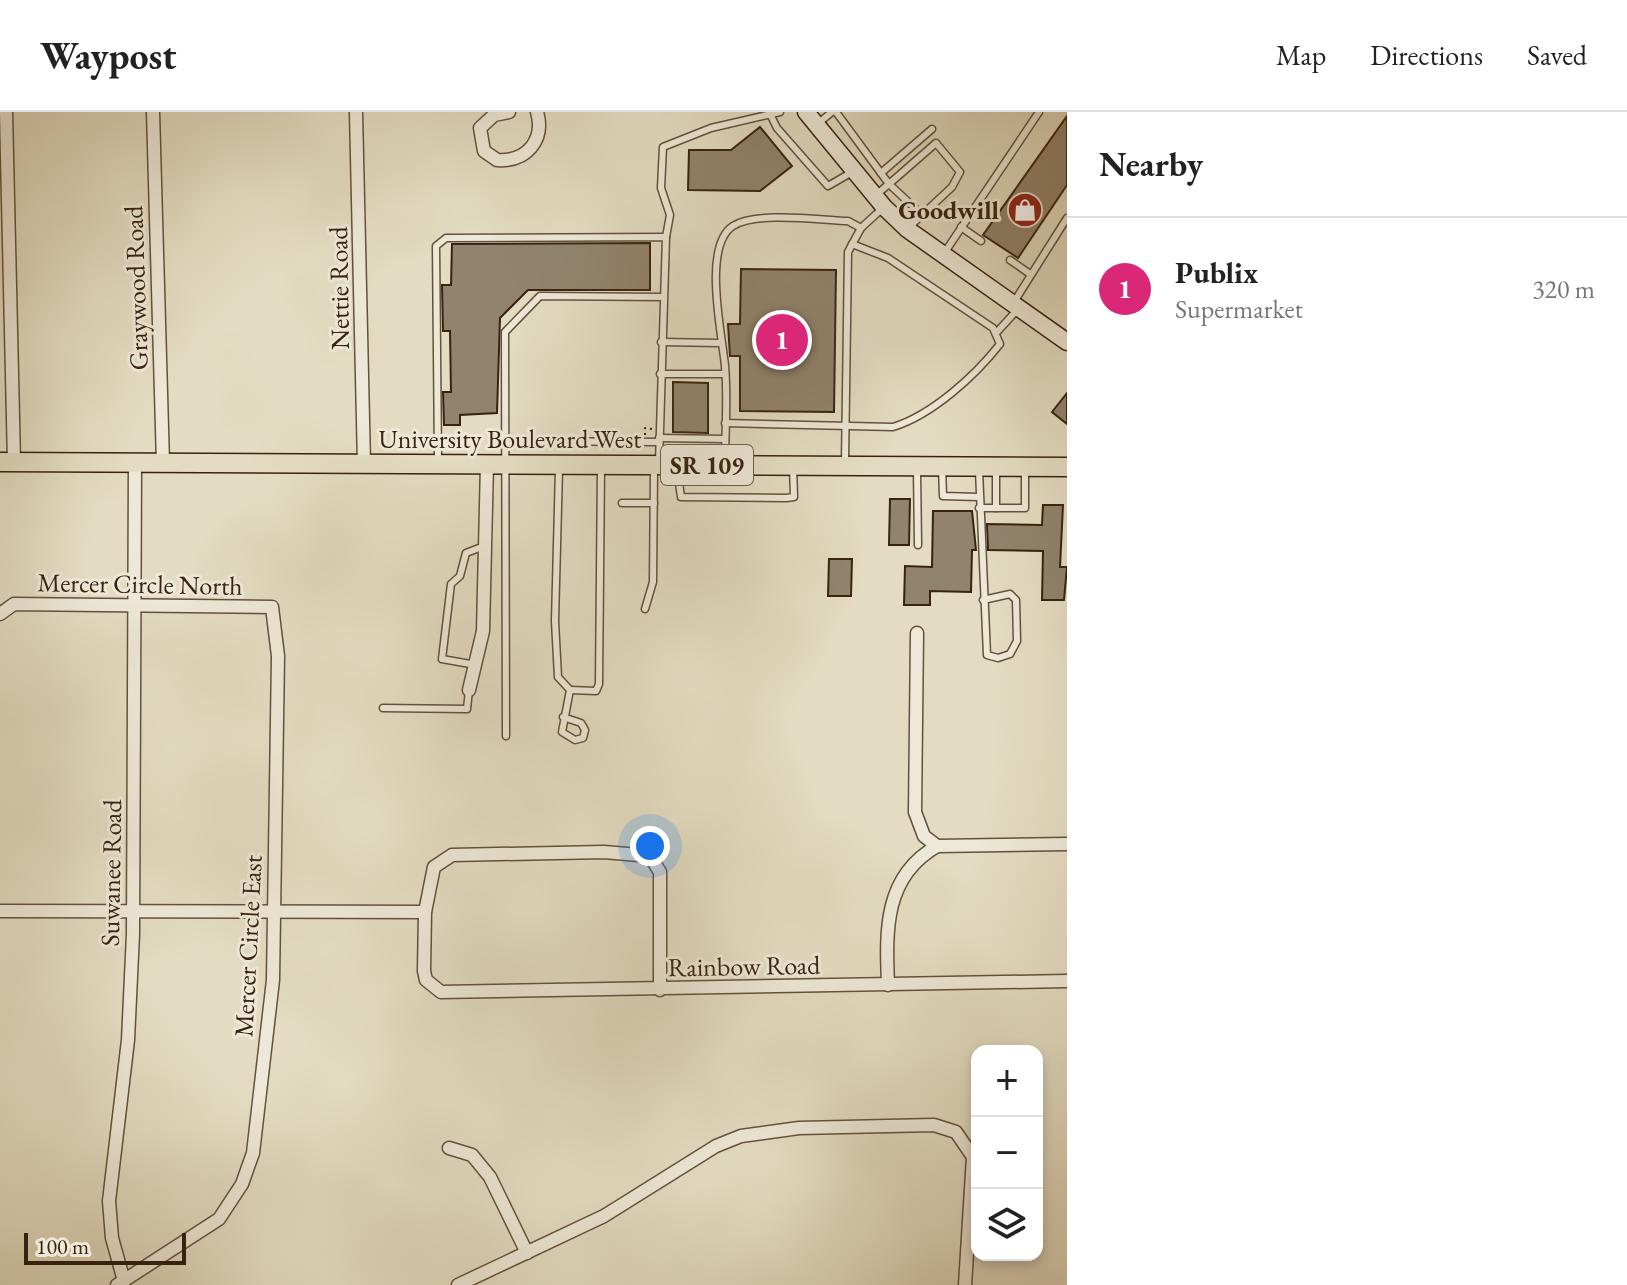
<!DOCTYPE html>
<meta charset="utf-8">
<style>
body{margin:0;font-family:"EB Garamond",serif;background:#f2f2f2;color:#222}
.controls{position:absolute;right:24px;bottom:24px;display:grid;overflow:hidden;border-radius:16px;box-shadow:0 4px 12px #0003}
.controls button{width:72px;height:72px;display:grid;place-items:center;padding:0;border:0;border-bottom:2px solid #e0e0e0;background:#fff;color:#222;font:40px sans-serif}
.scale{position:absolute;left:24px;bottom:20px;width:162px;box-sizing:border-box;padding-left:8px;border:4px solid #392310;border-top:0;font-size:22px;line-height:28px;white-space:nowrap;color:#392310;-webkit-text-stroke:6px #ede8d7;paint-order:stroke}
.you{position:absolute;left:650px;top:734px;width:28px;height:28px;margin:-20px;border:6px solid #fff;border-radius:50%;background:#1a73e8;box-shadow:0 0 0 12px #1a73e833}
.badge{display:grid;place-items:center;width:52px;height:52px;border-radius:50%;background:#db2777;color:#fff;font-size:26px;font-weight:700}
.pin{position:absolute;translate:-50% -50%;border:4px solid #fff;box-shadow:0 2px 8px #0006}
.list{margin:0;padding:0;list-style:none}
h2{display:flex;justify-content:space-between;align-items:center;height:104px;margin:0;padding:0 32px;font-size:34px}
h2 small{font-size:26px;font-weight:400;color:#767676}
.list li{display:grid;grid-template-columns:52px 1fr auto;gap:24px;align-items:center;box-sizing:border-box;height:144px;padding:0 32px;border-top:2px solid #e0e0e0}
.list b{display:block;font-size:30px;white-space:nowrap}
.list p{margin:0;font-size:26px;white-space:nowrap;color:#767676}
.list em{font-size:26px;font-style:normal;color:#767676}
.icon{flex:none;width:44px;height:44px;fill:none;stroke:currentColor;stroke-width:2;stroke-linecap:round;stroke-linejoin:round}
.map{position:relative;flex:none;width:1067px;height:1173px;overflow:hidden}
header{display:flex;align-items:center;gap:48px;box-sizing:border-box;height:112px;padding:0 40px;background:#fff;border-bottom:2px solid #e0e0e0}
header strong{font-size:38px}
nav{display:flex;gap:44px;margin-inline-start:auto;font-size:28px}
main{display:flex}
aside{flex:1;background:#fff}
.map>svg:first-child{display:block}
</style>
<header>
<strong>Waypost</strong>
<nav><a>Map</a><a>Directions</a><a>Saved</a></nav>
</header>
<main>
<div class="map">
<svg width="1067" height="1173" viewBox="0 0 1067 1173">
<rect width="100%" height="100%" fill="#e3dcc2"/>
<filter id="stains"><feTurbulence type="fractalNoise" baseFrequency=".0025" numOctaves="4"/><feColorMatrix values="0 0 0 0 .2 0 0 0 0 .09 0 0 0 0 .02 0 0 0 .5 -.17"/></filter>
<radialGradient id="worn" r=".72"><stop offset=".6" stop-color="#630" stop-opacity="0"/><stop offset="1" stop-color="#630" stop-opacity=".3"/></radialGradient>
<g fill="#91836d" stroke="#392310" stroke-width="2">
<polygon points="1067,4 1067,73 1018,146 983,123"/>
<polygon points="760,15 792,54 760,79 688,78 689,38 731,38"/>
<polygon points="650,131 650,178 528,178 500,206 497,301 460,303 460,313 444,313 443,280 451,280 450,219 443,219 442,173 451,173 452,132"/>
<polygon points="741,157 836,158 834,300 740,299 740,244 730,244 728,212 740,212"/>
<polygon points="673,270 708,271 708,321 673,320"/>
<polygon points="1067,281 1067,312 1052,300"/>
<polygon points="890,387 910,387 909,433 889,433"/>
<polygon points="1043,393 1063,393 1060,455 1067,455 1064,488 1042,488 1043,439 988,438 987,412 1042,413"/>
<polygon points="933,399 972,399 976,438 972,438 971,480 930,479 930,493 904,493 905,454 932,455"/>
<polygon points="829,447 852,447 851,484 828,484"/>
</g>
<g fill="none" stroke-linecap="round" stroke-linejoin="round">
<g stroke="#64513c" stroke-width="9">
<g id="lane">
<polyline points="836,0 889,72 936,31 960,60 952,75 907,117"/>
<polyline points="771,4 777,16 828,74 854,59"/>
<polyline points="816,13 832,0"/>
<polyline points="881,61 932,17"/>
<polyline points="877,82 889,72 920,101"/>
<polyline points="961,115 981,129"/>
<polyline points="666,125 670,103 661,76 663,35 711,16 780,0"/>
<polyline points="945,140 1039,0"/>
<polyline points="1010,148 1030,162"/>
<polyline points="1014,190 1067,106"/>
<polyline points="997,220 1019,196"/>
<polyline points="661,230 719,231"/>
<polyline points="660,262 725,262"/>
<path d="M725 311 893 315C932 303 975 264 1000 232L993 216 888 146 852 132"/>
<polyline points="659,326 725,327"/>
<polyline points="504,329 659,330"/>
<polyline points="438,348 436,134 446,126 666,125 659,350"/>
<polyline points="845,350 848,140 861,116 884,95"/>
<path d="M725 352C725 320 728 286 725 254 722 222 702 134 733 114 756 99 820 108 848 109L861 116"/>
<polyline points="942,355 943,384 979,385"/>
<polyline points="559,357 555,509 558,565 570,578 562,620 575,628 583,626 585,618 581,611 563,605"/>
<polyline points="677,357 681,385 786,386 794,385 793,354"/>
<polyline points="917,358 918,433"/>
<polyline points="979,358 987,543 998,546 1010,542 1017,529 1016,488 1010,482 983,488"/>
<polyline points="622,391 654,391"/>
<polyline points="979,396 1025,396 1025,359"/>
<polyline points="996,396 996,356"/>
<polyline points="645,497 653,470 654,357"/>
<polyline points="476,553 442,547 451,472 460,464 466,441 487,433"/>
<polyline points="570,578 596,579 599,572 601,354"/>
<polyline points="383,596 467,597 469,578"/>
<polyline points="506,624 505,220 540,184 663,185"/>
</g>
</g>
<g stroke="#64513c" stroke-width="15">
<g id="street">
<polyline points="6,0 14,350"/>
<polyline points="153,0 163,351"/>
<polyline points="356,0 364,352"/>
<path d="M509 0 494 3 480 16 484 39 497 48C527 50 545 28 537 0"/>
<polyline points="0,502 14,492 272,495 278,544 273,868 253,1041 242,1072 219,1107 117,1173"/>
<polyline points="917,521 915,700 924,724 937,734"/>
<polyline points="469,578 483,519 487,352"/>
<polyline points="937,734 1067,732"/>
<polyline points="0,799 425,800"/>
<path d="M888 873C886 820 883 765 937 734"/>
<polyline points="660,878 660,760 650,744 604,740 452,743 434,755 425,800 424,859 426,868 441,880 1067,869"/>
<polyline points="449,1036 472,1043 490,1065 527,1141"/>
<polyline points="124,1169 112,1126 109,1089 128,928 133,822 135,351"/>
<polyline points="458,1173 604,1104 716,1034 741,1024 799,1016 934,1013 956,1020 973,1045 965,1173"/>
</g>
</g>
<g stroke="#392310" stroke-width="19">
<polyline id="secondary" points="806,0 884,95 907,117 1067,230"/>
</g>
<g stroke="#392310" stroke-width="21">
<polyline id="primary" points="0,350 1067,355"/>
</g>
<polyline stroke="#392310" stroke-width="2" stroke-dasharray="2 4" stroke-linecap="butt" points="645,323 645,316 652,317"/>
<use href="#lane" stroke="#ede8d7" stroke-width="6"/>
<use href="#street" stroke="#ede8d7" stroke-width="12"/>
<use href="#secondary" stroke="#ede8d7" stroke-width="16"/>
<use href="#primary" stroke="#e3dcc2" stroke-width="18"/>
</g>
<defs>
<g id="shop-disc" transform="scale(1.8)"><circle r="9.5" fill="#8f2418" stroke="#ede8d7"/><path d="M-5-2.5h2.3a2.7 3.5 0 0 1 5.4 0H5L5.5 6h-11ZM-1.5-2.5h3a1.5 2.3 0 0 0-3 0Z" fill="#fff"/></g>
</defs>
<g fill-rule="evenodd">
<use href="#shop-disc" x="1025" y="98"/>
</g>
<g text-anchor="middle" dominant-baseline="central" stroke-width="6" stroke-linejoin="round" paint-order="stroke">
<rect fill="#ede8d7" stroke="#6f5e4c" stroke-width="2" x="661" y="333" width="92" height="40" rx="6"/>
<g font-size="24" font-weight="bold" fill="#392310">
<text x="707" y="353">SR 109</text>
</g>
<g font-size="26" font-weight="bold" fill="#392310" stroke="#ede8d7" text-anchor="end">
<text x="999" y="98">Goodwill</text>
</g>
<g font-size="26" fill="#392310" stroke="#ede8d7">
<text transform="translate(136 176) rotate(-92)">Graywood Road</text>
<text transform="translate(339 176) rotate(-91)">Nettie Road</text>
<text x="510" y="327">University Boulevard West</text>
<text transform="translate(140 472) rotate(1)">Mercer Circle North</text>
<text transform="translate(111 761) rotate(-89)">Suwanee Road</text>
<text transform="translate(248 834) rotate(-87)">Mercer Circle East</text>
<text transform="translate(744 854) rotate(-1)">Rainbow Road</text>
</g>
</g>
<rect width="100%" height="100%" filter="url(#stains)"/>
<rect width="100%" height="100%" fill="url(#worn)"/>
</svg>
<div class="controls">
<button>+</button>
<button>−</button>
<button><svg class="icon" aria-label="layers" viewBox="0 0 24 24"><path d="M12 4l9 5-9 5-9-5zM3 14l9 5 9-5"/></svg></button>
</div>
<div class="scale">100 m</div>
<div class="you"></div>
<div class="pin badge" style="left:782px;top:228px">1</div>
</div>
<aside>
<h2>Nearby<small></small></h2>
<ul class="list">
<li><span class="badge">1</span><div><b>Publix</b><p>Supermarket</p></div><em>320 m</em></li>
</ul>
</aside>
</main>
